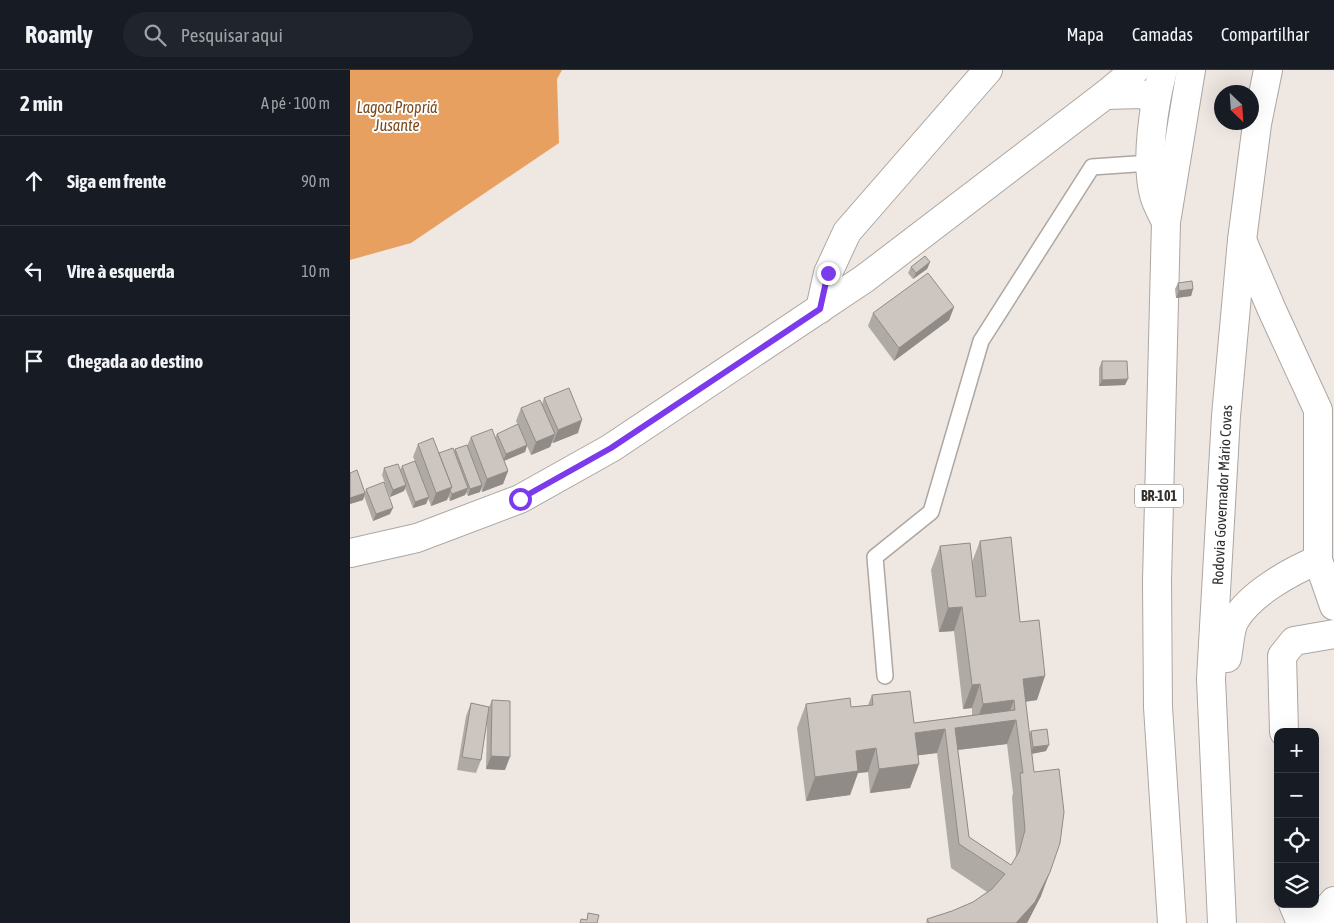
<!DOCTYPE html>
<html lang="pt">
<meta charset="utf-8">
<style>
body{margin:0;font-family:"Asap Condensed",sans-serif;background:#20242c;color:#f1f3f6}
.controls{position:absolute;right:15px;bottom:15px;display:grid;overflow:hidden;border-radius:10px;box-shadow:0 5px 20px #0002}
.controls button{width:45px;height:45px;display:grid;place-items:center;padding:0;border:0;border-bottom:1px solid #363941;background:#171b24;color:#f1f3f6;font:25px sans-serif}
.compass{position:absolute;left:864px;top:15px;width:45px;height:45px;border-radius:50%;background:#171b24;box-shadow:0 5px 20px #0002;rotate:155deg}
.stop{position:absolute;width:15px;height:15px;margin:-11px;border:4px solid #7c3aed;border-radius:50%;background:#fff}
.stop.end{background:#7c3aed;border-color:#fff;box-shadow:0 1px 5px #0008}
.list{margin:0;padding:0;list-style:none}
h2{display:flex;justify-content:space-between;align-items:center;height:65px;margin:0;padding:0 20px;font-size:21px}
h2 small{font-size:16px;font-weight:400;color:#9ea1a6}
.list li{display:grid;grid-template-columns:32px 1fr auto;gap:15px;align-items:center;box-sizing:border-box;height:90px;padding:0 20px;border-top:1px solid #363941}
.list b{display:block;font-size:19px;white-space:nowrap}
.list em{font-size:16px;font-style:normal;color:#9ea1a6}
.icon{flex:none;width:28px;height:28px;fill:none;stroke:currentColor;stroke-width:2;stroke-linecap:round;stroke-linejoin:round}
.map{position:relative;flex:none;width:984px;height:853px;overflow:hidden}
header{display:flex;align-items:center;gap:30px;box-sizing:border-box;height:70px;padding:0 25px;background:#171b24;border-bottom:1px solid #363941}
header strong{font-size:24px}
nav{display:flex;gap:28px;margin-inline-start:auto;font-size:18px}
.search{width:350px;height:45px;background:#20242c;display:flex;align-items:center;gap:12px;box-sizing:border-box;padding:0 18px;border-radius:28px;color:#9ea1a6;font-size:19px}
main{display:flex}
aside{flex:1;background:#171b24}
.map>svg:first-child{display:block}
</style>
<header>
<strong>Roamly</strong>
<div class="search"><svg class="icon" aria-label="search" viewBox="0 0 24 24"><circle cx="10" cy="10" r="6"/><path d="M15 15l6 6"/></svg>Pesquisar aqui</div>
<nav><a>Mapa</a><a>Camadas</a><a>Compartilhar</a></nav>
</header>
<main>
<aside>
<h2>2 min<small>A pé · 100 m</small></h2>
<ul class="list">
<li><svg class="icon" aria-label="ahead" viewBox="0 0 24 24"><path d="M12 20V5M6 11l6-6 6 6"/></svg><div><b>Siga em frente</b></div><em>90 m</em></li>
<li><svg class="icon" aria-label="left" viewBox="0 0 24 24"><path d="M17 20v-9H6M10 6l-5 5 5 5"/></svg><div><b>Vire à esquerda</b></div><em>10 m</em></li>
<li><svg class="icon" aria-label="arrive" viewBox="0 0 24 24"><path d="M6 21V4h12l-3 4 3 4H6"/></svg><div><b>Chegada ao destino</b></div></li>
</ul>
</aside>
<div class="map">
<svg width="984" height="853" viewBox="0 0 984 853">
<rect width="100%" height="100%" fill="#efe7e2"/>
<polygon fill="#e8a061" points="0,0 212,0 207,9 209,73 61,173 0,190"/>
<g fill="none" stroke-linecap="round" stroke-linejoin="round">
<g stroke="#ada6a1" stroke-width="18">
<polyline id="service" points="535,606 525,487 581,442 631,271 742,97 800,93"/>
</g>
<g stroke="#ada6a1" stroke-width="30">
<g id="minor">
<polyline points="968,490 984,536"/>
<polyline points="934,662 932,586 944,571 984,564"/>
<polyline points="943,834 951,853"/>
<polyline points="965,853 984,831"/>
</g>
</g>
<g stroke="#ada6a1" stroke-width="30">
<g id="secondary">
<polyline points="755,25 791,24 806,30"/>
<polyline points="892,170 922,240 968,340 968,490"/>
<polyline points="470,239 478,203 497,162 638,0"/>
<polyline points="0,483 67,468 170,429 261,378 514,209 755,25 785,0"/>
</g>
</g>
<g stroke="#ada6a1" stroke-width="30">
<g id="trunk">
<path d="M813 0C804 33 795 91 804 125 806 133 811 142 815 150"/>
<path d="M877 588C879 578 880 558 885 550 900 524 941 501 968 490"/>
<polyline points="822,853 808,637 807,511 816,152 841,0"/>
<polyline points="872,853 861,609 876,346 892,170 907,54 918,0"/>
</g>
</g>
<use href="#service" stroke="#fff" stroke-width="15"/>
<use href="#minor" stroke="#fff" stroke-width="28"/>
<use href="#secondary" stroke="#fff" stroke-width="28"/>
<use href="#trunk" stroke="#fff" stroke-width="28"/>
</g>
<g fill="#b0aaa5" fill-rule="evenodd">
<polygon points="580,192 577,199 563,209 558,203 561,197"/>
<polygon points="828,213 843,219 841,226 826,228 825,219"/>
<polygon points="604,237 599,250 544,291 518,256 523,243"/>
<polygon points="752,291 775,315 749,316 749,298"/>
<polygon points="194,328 228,363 203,373 202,372 200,377 181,385 177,376 175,382 154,391 158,401 153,414 132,422 131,418 130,422 118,426 116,422 115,425 100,431 98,426 97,430 81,436 78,428 76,434 63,438 55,418 54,421 40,427 32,405 34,398 50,400 52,396 65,391 63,387 68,374 89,383 104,382 105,379 117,376 121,367 145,368 147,364 168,355 166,351 171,338 192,334"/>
<polygon points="0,403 15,423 16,419 40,444 23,451 14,426 13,430 0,434"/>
<path d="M630 471 670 552 687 630 675 632 679 665 681 661 696 681 682 684 691 826 677 853H576L577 849 602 841 623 832 637 822 601 798 587 683 568 685 569 694 560 718 520 723 518 702 508 703 500 725 456 731 447 658 456 634 501 637 518 635 522 625 564 653 622 645V638L613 639 604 561 589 562 581 500 590 476 622 492ZM657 674 663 723 662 727 666 784 665 790 661 795 619 767 608 680Z"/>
<polygon points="142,630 155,700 136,699 137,652 131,690 126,703 107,700 116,646 121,633 139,637"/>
</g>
<g fill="#908b86">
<polygon points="580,192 577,199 563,209 566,203"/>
<polygon points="843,219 841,226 826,228 829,221"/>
<polygon points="604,237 599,250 544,291 549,278"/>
<polygon points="778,309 775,315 749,316 752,310"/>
<polygon points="232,350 228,363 203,373 208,360"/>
<polygon points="205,364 200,377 181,385 186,372"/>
<polygon points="177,375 175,382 153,391 156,384"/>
<polygon points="158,401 153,414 132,422 137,409"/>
<polygon points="56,415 54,421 40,427 43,420"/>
<polygon points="132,415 130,422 118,426 120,419"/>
<polygon points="102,417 97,430 81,436 86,423"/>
<polygon points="118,418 115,425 100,431 102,424"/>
<polygon points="15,423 13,430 0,434 0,428"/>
<polygon points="79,427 76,434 63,438 65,432"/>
<polygon points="43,438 40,444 23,451 26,444"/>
<polygon points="612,537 604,561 589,562 598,538"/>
<polygon points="695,606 687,630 664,633 673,609"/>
<polygon points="630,614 622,638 613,639 622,615"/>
<polygon points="664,630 656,651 666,650 657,674 598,681 605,658 625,655 633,634"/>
<polygon points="595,659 587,683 556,687 565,663"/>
<polygon points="699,675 696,681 680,684 683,677"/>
<polygon points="526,678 518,702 508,703 500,725 456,731 465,707 506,681"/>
<polygon points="141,686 160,687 155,700 136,699"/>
<polygon points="569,694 560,718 520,723 529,699"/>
<polygon points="700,802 691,826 677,853 666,853"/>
</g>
<g fill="#cdc6c0" stroke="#908b86" fill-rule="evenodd">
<polygon points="575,186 580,192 566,203 561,197"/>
<polygon points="578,203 604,237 549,278 523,243"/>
<polygon points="842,211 843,219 829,221 828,213"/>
<polygon points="752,291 777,291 778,309 752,310"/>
<polygon points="219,318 232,350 208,360 194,328"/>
<polygon points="190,330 205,364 186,372 171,338"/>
<polygon points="168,354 177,375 156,384 147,364"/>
<polygon points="142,359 158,401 137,409 121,367"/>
<polygon points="83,368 102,417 86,423 68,374"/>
<polygon points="117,375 132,415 120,419 105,379"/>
<polygon points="103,378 118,418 102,424 100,420 102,417 89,383"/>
<polygon points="65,391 79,427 65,432 52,396"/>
<polygon points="48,394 56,415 43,420 34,398"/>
<polygon points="7,400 15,423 0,428 0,403"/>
<polygon points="34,412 43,438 26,444 16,419"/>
<path d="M661 467 670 552 689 550 695 606 673 609 684 702 709 699 714 742 710 773 700 802 685 832 666 853H579L577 849 602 841 623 832 642 819 655 804 609 774 595 659 565 663 569 694 529 699 526 678 506 681 508 701 465 707 456 634 500 628 501 637 523 635 522 625 560 621 564 653 665 640 664 630 633 634 630 614 622 615 612 537 598 538 590 476 620 473 626 527 636 526 630 471ZM666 650 673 703H670L675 760 669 782 661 795 619 767 605 658Z"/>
<polygon points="142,630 160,631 160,687 141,686"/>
<polygon points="121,633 139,637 131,690 112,687"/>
<polygon points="697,659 699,675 683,677 681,661"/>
<polygon points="238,843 249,845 247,853 230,853 231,849 237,850"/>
</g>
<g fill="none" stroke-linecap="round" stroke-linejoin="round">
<polyline stroke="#7c3aed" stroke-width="6" points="170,429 261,378 470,239 478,203"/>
</g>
<g text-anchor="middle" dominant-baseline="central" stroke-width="4" stroke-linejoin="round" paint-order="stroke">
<rect fill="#fff" stroke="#6f6d6b" stroke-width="1" x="785" y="414.5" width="48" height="23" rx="4"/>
<g font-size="14" font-weight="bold" fill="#312e2c">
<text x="809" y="426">BR-101</text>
</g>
<g font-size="15" fill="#312e2c" stroke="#fff">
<text transform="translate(872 425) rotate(-87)">Rodovia Governador Mário Covas</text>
</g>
<g font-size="16" font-style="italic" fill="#7b4b1d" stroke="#fff">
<text x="47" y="37">Lagoa Propriá<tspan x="47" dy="18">Jusante</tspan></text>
</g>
</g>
</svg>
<div class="controls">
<button>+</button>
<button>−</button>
<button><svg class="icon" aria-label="locate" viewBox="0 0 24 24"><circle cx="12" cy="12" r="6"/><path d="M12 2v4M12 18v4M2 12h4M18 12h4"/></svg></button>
<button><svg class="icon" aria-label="layers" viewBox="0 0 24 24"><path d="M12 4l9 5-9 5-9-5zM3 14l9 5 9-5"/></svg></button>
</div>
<svg class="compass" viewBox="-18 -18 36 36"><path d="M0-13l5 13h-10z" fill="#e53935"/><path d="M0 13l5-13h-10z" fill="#9ea1a6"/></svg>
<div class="stop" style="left:170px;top:429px"></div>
<div class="stop end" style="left:478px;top:203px"></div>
</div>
</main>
